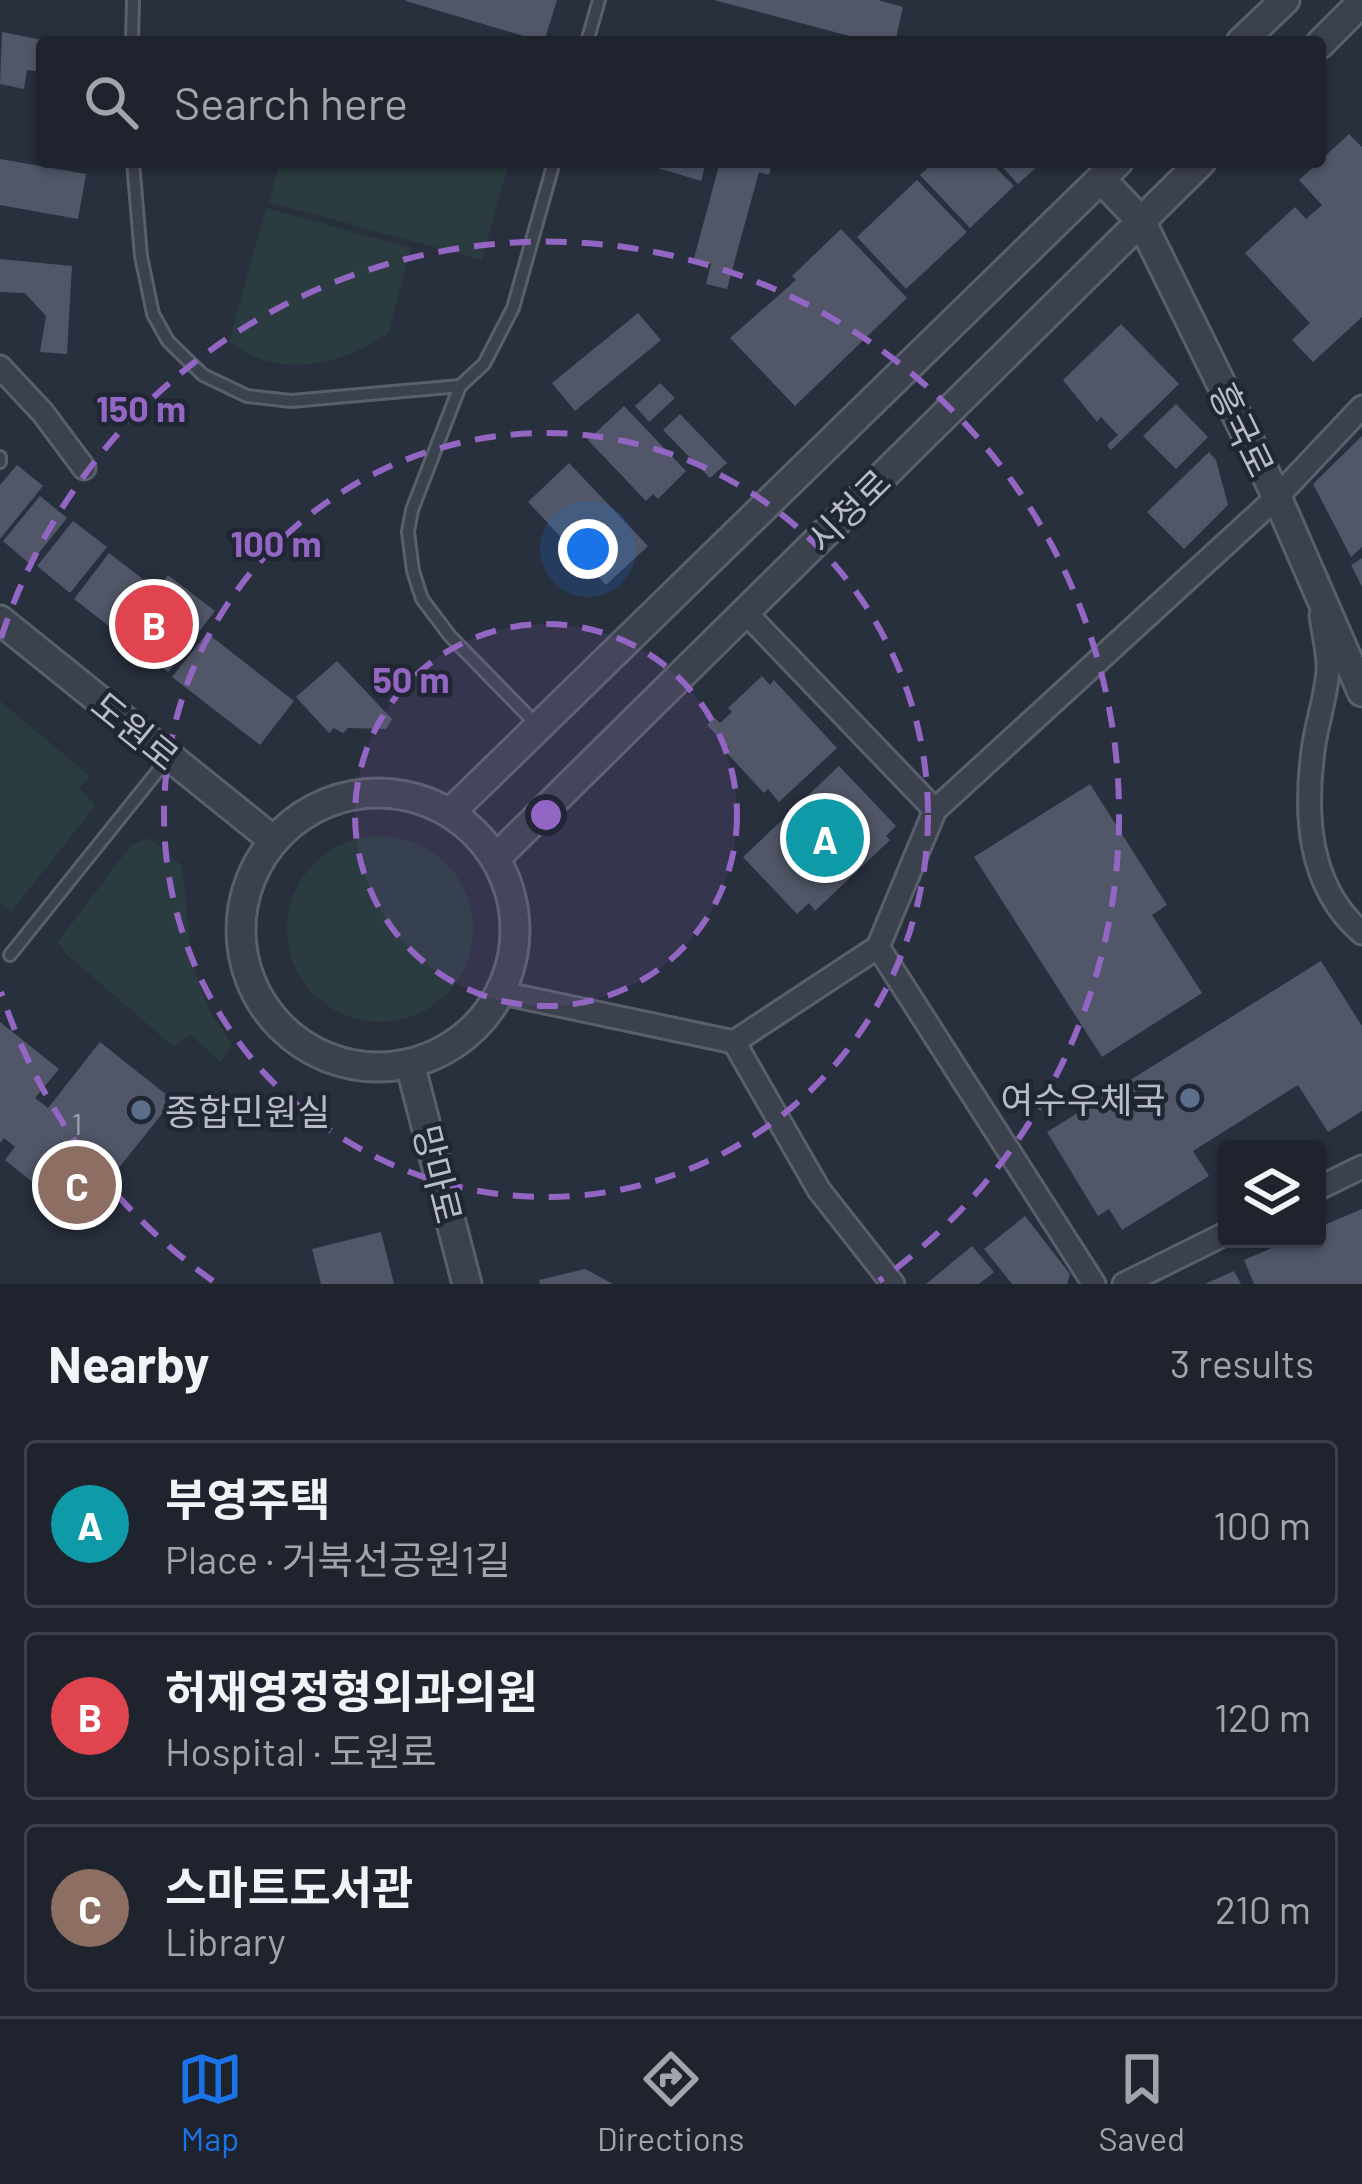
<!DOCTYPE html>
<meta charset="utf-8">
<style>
body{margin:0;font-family:Barlow,"Noto Sans KR",sans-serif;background:#262b36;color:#f1f3f6}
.controls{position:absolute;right:36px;bottom:36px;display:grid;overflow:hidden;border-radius:12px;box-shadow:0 3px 9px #0004}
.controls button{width:108px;height:108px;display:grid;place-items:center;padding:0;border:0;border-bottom:3px solid #3c404a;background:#1e232e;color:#f1f3f6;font:60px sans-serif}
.you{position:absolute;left:588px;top:549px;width:42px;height:42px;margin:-30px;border:9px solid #fff;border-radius:50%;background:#1a73e8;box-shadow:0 0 0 18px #1a73e833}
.badge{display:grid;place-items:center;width:78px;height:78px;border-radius:50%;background:#1a73e8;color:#fff;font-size:39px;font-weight:700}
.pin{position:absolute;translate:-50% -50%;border:6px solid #fff;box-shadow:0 3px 12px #0006}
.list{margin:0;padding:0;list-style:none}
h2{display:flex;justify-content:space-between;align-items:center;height:156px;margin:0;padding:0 48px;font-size:51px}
h2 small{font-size:39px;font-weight:400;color:#a1a4aa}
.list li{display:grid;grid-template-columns:78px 1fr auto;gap:36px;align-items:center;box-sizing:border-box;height:168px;margin:0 24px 24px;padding:0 24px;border:3px solid #3c404a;border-radius:12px}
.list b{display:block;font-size:45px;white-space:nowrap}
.list p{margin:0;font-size:39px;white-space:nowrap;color:#a1a4aa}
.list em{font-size:39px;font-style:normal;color:#a1a4aa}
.icon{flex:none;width:66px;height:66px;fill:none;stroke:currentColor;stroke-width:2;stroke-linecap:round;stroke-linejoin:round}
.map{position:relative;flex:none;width:1362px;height:1284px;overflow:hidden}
.search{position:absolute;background:#1e232e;box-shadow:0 3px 9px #0004;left:36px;right:36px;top:36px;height:132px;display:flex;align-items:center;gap:30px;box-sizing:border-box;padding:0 42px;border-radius:12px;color:#a1a4aa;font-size:45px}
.sheet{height:732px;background:#1e232e}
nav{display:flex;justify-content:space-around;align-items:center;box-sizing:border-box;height:168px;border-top:3px solid #3c404a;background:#1e232e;font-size:33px;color:#a1a4aa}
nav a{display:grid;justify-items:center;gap:6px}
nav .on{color:#1a73e8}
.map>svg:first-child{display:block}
</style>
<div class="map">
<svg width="1362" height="1284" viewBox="0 0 1362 1284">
<rect width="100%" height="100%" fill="#282f3d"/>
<g fill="#2a3c3f">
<polygon points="280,162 509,162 482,260 269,202"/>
<path d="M266 208 411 248 389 332C344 366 276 381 229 341Z"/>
<polygon points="0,701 90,776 79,789 96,805 11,912 0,904"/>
<circle cx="380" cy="929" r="93"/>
<polygon points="150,838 182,866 192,962 209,1010 232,1044 221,1062 190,1034 174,1047 67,955 58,942 131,845"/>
</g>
<g fill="#515768">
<polygon points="557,0 544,42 406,1 406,0"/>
<polygon points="714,0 878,0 903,7 895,42 872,42"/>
<polygon points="2,32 42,40 42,72 27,70 24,89 0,84"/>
<polygon points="1349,134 1362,147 1362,317 1313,362 1292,340 1310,323 1245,253 1295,207 1306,219 1322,205 1299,180"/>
<polygon points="0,159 86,174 78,219 0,205"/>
<polygon points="638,162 706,162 701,181"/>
<polygon points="720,162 772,162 769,175 759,172 727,289 706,284 711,264 694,258"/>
<polygon points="934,162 990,162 1014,186 970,228 920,175"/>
<polygon points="998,162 1042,162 1018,184"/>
<polygon points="917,180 967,232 906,289 857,237"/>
<polygon points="841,229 907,298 795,406 730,338 796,280 792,276"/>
<polygon points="0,259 72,266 67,354 40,352 46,316 25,293 0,292"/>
<polygon points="638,313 661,340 575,411 552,383"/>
<polygon points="1121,324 1179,384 1111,450 1107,445 1118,435 1101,417 1097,422 1063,380"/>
<polygon points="660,383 675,398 649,422 635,406"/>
<polygon points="1176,404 1208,437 1176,469 1143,436"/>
<polygon points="624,406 686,471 658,499 653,494 646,501 588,440"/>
<polygon points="680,414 727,463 710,478 663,430"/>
<polygon points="1362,436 1362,547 1351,557 1313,484"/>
<polygon points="1209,452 1216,460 1228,505 1184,549 1147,512"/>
<polygon points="569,463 648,546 606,585 528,502"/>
<polygon points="17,465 43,486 0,539 0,485"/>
<polygon points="40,496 67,518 30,564 3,541"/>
<polygon points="73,521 107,547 70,593 37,566"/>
<polygon points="109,553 157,590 168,575 215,611 168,672 74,599"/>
<polygon points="1362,558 1362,587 1351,565"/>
<polygon points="207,633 294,701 260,745 172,677"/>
<polygon points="337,661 392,719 386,729 348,728 343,733 334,728 329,733 296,697"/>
<polygon points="762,676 770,685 774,680 837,748 779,802 768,789 764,793 725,751 729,748 707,725 715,718 720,723 732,712 728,708"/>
<polygon points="839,766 896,826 886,836 890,840 815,911 809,903 797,914 743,857"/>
<polygon points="1090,784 1167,905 1152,915 1202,993 1102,1057 974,857"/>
<polygon points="1321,961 1362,1026 1362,1111 1328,1132 1298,1085 1193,1151 1209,1176 1122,1230 1109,1209 1098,1216 1047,1132"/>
<polygon points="0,1022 59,1069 35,1098 48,1108 100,1042 173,1100 78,1219 5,1160 15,1147 4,1138 0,1143"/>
<polygon points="1362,1209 1362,1284 1254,1284 1244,1260 1293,1239 1317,1239 1317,1228"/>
<polygon points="1025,1216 1070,1274 1067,1284 1012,1284 984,1249"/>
<polygon points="381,1232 394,1284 321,1284 312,1249"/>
<polygon points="972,1246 994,1272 979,1284 926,1284"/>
<polygon points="585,1269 613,1284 540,1284 539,1280"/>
<polygon points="1234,1271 1241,1284 1205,1284"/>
</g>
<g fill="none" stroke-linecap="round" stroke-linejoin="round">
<g stroke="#595f6b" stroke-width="16">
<g id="service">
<polyline points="132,42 133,0"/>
<polyline points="587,42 599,0"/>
<polyline points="133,162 141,256 153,314 168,341 203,375 247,396 291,401 460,386"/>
<polyline points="0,457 0,462"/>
<polyline points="536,724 450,636 422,599 413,571 408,532 412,510 460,386 484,364 513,308 554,162"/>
<polyline points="10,955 169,757"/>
</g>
</g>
<g stroke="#595f6b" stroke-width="27">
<g id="minor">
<polyline points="0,367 43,413 84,468"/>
<polyline points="745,612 935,810"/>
<path d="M1321 615C1323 633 1329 653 1328 671 1326 695 1318 720 1314 744 1304 812 1307 886 1362 933"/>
<polyline points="878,947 1094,1284"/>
<polyline points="502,993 734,1042 878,947 935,810 1277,497 1362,407"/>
<polyline points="734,1042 819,1190 893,1284"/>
<polyline points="1317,1189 1362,1167"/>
<polyline points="1124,1284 1227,1233"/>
</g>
</g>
<g stroke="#595f6b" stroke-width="33">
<g id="tertiary">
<polyline points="1241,42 1285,0"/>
<polyline points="1320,44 1362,2"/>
<polyline points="1101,179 1141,221 1277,497 1362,692"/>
<polyline points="0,620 273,840"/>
<circle cx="378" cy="930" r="137"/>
<polyline points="451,812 1118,162"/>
<polyline points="496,858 1201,162"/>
<polyline points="410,1064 467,1284"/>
</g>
</g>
<use href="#service" stroke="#3b414d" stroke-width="10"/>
<use href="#minor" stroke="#3b414d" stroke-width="21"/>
<use href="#tertiary" stroke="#3b414d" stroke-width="27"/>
</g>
<circle cx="546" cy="815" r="191" fill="#9366c3" fill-opacity=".12"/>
<g fill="none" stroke="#9366c3" stroke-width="6" stroke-dasharray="21 15">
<circle cx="546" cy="815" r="191"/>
<circle cx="546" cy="815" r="382"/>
<path d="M213 1281A573 573 0 0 1 1 992M1 638A573 573 0 1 1 879 1281"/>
</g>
<g fill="#5c6f8a" stroke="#202633" stroke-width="4.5">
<circle cx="1190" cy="1098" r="12"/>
<circle cx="141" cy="1110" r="12"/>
</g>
<g text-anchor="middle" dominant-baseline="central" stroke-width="9" stroke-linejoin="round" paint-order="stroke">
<g font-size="30" fill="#9ea3b0">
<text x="77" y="1123">1</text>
</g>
<g font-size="36" fill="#b8bcc8" stroke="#202633">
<text transform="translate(1243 429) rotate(64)">흥국로</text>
<text transform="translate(848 510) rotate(-45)">시청로</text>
<text transform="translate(136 730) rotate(39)">도원로</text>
<text transform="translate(439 1174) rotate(76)">망마로</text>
</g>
<g font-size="36" fill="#b8bcc8" stroke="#202633" text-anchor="end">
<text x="1166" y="1098">여수우체국</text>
<text x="165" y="1110" text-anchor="start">종합민원실</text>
</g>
</g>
<circle cx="546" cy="815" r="18" fill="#9366c3" stroke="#202633" stroke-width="6"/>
<g font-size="36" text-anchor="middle" font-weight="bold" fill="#9366c3" stroke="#202633" stroke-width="9" stroke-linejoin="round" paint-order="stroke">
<text x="141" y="422">150 m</text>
<text x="276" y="557">100 m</text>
<text x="411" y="693">50 m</text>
</g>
</svg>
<div class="controls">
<button><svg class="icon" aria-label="layers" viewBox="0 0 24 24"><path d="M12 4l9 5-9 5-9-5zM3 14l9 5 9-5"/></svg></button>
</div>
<div class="you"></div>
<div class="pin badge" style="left:825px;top:838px;background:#0f9aa8">A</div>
<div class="pin badge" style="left:154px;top:624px;background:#e0444e">B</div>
<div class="pin badge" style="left:77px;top:1185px;background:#8d6e63">C</div>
<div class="search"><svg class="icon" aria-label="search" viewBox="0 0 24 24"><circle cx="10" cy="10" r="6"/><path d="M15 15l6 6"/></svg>Search here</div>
</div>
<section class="sheet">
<h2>Nearby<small>3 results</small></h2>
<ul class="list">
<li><span class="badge" style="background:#0f9aa8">A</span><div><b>부영주택</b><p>Place · 거북선공원1길</p></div><em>100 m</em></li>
<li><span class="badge" style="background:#e0444e">B</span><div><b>허재영정형외과의원</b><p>Hospital · 도원로</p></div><em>120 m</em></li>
<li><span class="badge" style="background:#8d6e63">C</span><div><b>스마트도서관</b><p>Library</p></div><em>210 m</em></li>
</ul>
</section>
<nav>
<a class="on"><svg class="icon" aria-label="map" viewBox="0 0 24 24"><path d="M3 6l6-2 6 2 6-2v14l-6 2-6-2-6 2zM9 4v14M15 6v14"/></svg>Map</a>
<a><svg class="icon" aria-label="directions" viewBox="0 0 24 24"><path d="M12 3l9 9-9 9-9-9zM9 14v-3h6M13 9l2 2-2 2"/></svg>Directions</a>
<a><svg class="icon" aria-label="saved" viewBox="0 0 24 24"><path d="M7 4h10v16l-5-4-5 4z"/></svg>Saved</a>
</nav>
